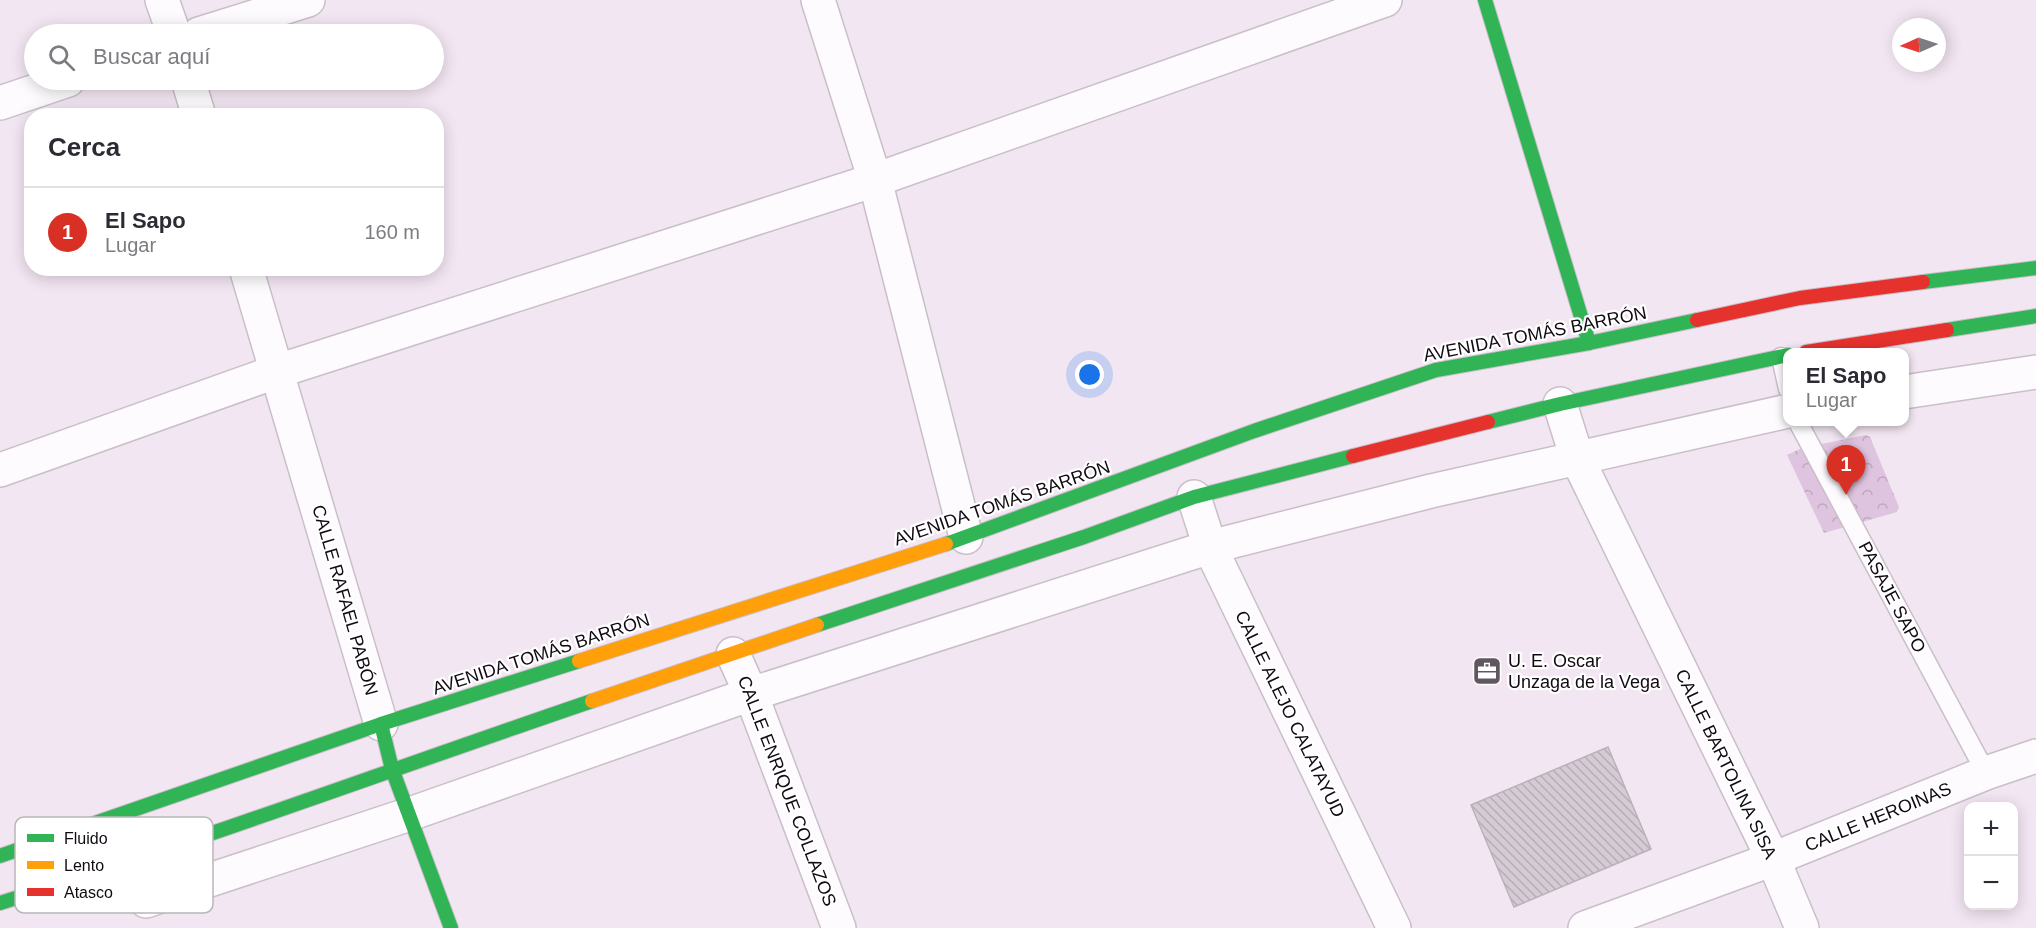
<!DOCTYPE html>
<html lang="es">
<meta charset="utf-8">
<style>
body{margin:0;font-family:Helvetica,sans-serif;background:#f7f7f7;color:#2b2b33}
.controls{position:absolute;right:18px;bottom:18px;display:grid;overflow:hidden;border-radius:12px;box-shadow:0 3px 15px #0003}
.controls button{width:54px;height:54px;display:grid;place-items:center;padding:0;border:0;border-bottom:2px solid #e1e1e2;background:#fff;color:#2b2b33;font:30px sans-serif}
.compass{position:absolute;left:1892px;top:18px;width:54px;height:54px;border-radius:50%;background:#fff;box-shadow:0 3px 15px #0003;rotate:267deg}
.you{position:absolute;left:1090px;top:375px;width:21px;height:21px;margin:-15px;border:4px solid #fff;border-radius:50%;background:#1a73e8;box-shadow:0 0 0 9px #1a73e833}
.badge{display:grid;place-items:center;width:39px;height:39px;border-radius:50%;background:#d93025;color:#fff;font-size:20px;font-weight:700}
.pin{position:absolute;translate:-50% -50px;filter:drop-shadow(0 2px 3px #0008)}
.pin::after{content:'';position:absolute;top:32px;width:21px;height:18px;background:inherit;clip-path:polygon(0 0,100% 0,50% 100%)}
.popup{position:absolute;left:1783px;top:348px;width:126px;height:78px;box-sizing:border-box;display:grid;place-content:center;border-radius:12px;background:#fff;filter:drop-shadow(0 2px 4px #0005);font-size:20px;white-space:nowrap;color:#7c7c81}
.popup b{font-size:22px;color:#2b2b33}
.popup::after{content:'';position:absolute;left:50%;top:100%;margin-left:-12px;border:12px solid transparent;border-top-color:#fff}
.list{margin:0;padding:0;list-style:none}
h2{display:flex;justify-content:space-between;align-items:center;height:78px;margin:0;padding:0 24px;font-size:26px}
h2 small{font-size:20px;font-weight:400;color:#7c7c81}
.list li{display:grid;grid-template-columns:39px 1fr auto;gap:18px;align-items:center;box-sizing:border-box;height:90px;padding:0 24px;border-top:2px solid #e1e1e2}
.list b{display:block;font-size:22px;white-space:nowrap}
.list p{margin:0;font-size:20px;white-space:nowrap;color:#7c7c81}
.list em{font-size:20px;font-style:normal;color:#7c7c81}
.icon{flex:none;width:33px;height:33px;fill:none;stroke:currentColor;stroke-width:2;stroke-linecap:round;stroke-linejoin:round}
.map{position:relative;flex:none;width:2036px;height:928px;overflow:hidden}
.search{position:absolute;background:#fff;box-shadow:0 3px 15px #0003;left:24px;top:24px;width:420px;height:66px;display:flex;align-items:center;gap:15px;box-sizing:border-box;padding:0 21px;border-radius:33px;color:#7c7c81;font-size:22px}
.panel{position:absolute;background:#fff;box-shadow:0 3px 15px #0003;left:24px;top:108px;width:420px;height:168px;border-radius:24px}
.map>svg:first-child{display:block}
</style>
<div class="map">
<svg width="2036" height="928" viewBox="0 0 2036 928">
<defs>
<pattern id="park-crowns" width="20" height="18" patternUnits="userSpaceOnUse" patternTransform="scale(1.5)"><rect width="20" height="18" fill="#dfc4e0"/><path d="M2 6a3 3 0 1 1 6 0M12 15a3 3 0 1 1 6 0" fill="none" stroke="#bea7bf"/></pattern>
<pattern id="building-back-hatch" width="6" height="6" patternUnits="userSpaceOnUse" patternTransform="scale(1.5)"><rect width="6" height="6" fill="#d5cbd5"/><path d="M-1 5l2 2M0 0l6 6M5-1l2 2" fill="none" stroke="#b6adb6"/></pattern>
</defs>
<rect width="100%" height="100%" fill="#f2e6f2"/>
<polygon fill="url(#park-crowns)" points="1866,435 1870,437 1899,507 1897,512 1824,533 1787,455 1802,448"/>
<polygon fill="url(#building-back-hatch)" stroke="#bab1ba" stroke-width="1.5" points="1608,747 1651,849 1514,907 1471,805"/>
<g fill="none" stroke-linecap="round" stroke-linejoin="round">
<g stroke="#c9bfc9" stroke-width="21">
<g id="lane">
<polyline points="1781,357 1788,389"/>
<polyline points="1798,422 1986,773"/>
</g>
</g>
<g stroke="#c9bfc9" stroke-width="36">
<g id="street">
<polyline points="162,0 174,34"/>
<polyline points="818,0 875,180 966,537"/>
<polyline points="199,34 308,0"/>
<polyline points="188,80 199,116"/>
<polyline points="0,103 68,80"/>
<polyline points="246,268 381,724"/>
<polyline points="1904,392 2036,372"/>
<polyline points="1560,404 1577,458 1773,859 1802,928"/>
<polyline points="0,470 278,371 875,180 1385,0"/>
<polyline points="1194,497 1210,547 1394,928"/>
<polyline points="733,654 751,694 839,928"/>
<polyline points="146,901 410,814 751,694 1210,547 1431,491 1788,411"/>
<polyline points="1585,928 1773,859 1986,773 2036,756"/>
</g>
</g>
<g stroke="#c9bfc9" stroke-width="16">
<g id="fast">
<polyline points="1485,0 1589,343"/>
<polyline points="1923,282 2036,268"/>
<polyline points="1947,330 2036,316"/>
<polyline points="1488,422 1560,404 1788,355"/>
<polyline points="946,544 1254,431 1436,370 1589,343 1697,320"/>
<polyline points="817,625 1084,537 1194,497 1353,456"/>
<polyline points="381,724 392,769 451,928"/>
<polyline points="0,856 381,724 579,661"/>
<path d="M0 903C199 841 395 768 592 701"/>
</g>
</g>
<g stroke="#c9bfc9" stroke-width="16">
<g id="slow">
<polyline points="579,661 946,544"/>
<polyline points="592,701 817,625"/>
</g>
</g>
<g stroke="#c9bfc9" stroke-width="16">
<g id="jam">
<polyline points="1697,320 1800,298 1923,282"/>
<polyline points="1806,352 1947,330"/>
<polyline points="1353,456 1488,422"/>
</g>
</g>
<use href="#lane" stroke="#fdfbfd" stroke-width="18"/>
<use href="#street" stroke="#fdfbfd" stroke-width="33"/>
<use href="#fast" stroke="#30b455" stroke-width="14"/>
<use href="#slow" stroke="#ff9f0a" stroke-width="14"/>
<use href="#jam" stroke="#e5322d" stroke-width="14"/>
</g>
<defs>
<g id="office-square" transform="scale(1.5)"><rect x="-9" y="-9" width="18" height="18" rx="4" fill="#605760" stroke="#fff"/><path d="M-6-3h4V-5.5h4V-3h4V5H-6ZM-1-4.5V-3h2v-1.5ZM-6 0V1H6V0Z" fill="#fff"/></g>
</defs>
<g fill-rule="evenodd">
<use href="#office-square" x="1487" y="671"/>
</g>
<g text-anchor="middle" dominant-baseline="central" stroke-width="4.5" stroke-linejoin="round" paint-order="stroke">
<g font-size="18" fill="#110a12" stroke="#fff">
<text transform="translate(1535 334) rotate(-11)">AVENIDA TOMÁS BARRÓN</text>
<text transform="translate(1002 503) rotate(-19)">AVENIDA TOMÁS BARRÓN</text>
<text transform="translate(1892 597) rotate(62)">PASAJE SAPO</text>
<text transform="translate(345 600) rotate(74)">CALLE RAFAEL PABÓN</text>
<text transform="translate(541 654) rotate(-18)">AVENIDA TOMÁS BARRÓN</text>
<text transform="translate(1290 714) rotate(64)">CALLE ALEJO CALATAYUD</text>
<text transform="translate(1726 764) rotate(64)">CALLE BARTOLINA SISA</text>
<text transform="translate(787 791) rotate(69)">CALLE ENRIQUE COLLAZOS</text>
<text transform="translate(1878 817) rotate(-22)">CALLE HEROINAS</text>
</g>
<g font-size="18" fill="#110a12" stroke="#fff" text-anchor="start">
<text x="1508" y="661">U. E. Oscar<tspan x="1508" dy="21">Unzaga de la Vega</tspan></text>
</g>
</g>
<rect x="15" y="817" width="198" height="96" rx="9" fill="#fff" stroke="#b8b6b8" stroke-width="1.5"/>
<rect x="27" y="834" width="27" height="8" fill="#30b455"/>
<rect x="27" y="861" width="27" height="8" fill="#ff9f0a"/>
<rect x="27" y="888" width="27" height="8" fill="#e5322d"/>
<g font-size="16" fill="#110a12">
<text x="64" y="844">Fluido</text>
<text x="64" y="871">Lento</text>
<text x="64" y="898">Atasco</text>
</g>
</svg>
<div class="controls">
<button>+</button>
<button>−</button>
</div>
<svg class="compass" viewBox="-18 -18 36 36"><path d="M0-13l5 13h-10z" fill="#e53935"/><path d="M0 13l5-13h-10z" fill="#7c7c81"/></svg>
<div class="you"></div>
<div class="pin badge" style="left:1846px;top:495px">1</div>
<div class="popup"><b>El Sapo</b>Lugar</div>
<div class="search"><svg class="icon" aria-label="search" viewBox="0 0 24 24"><circle cx="10" cy="10" r="6"/><path d="M15 15l6 6"/></svg>Buscar aquí</div>
<section class="panel">
<h2>Cerca<small></small></h2>
<ul class="list">
<li><span class="badge">1</span><div><b>El Sapo</b><p>Lugar</p></div><em>160 m</em></li>
</ul>
</section>
</div>
